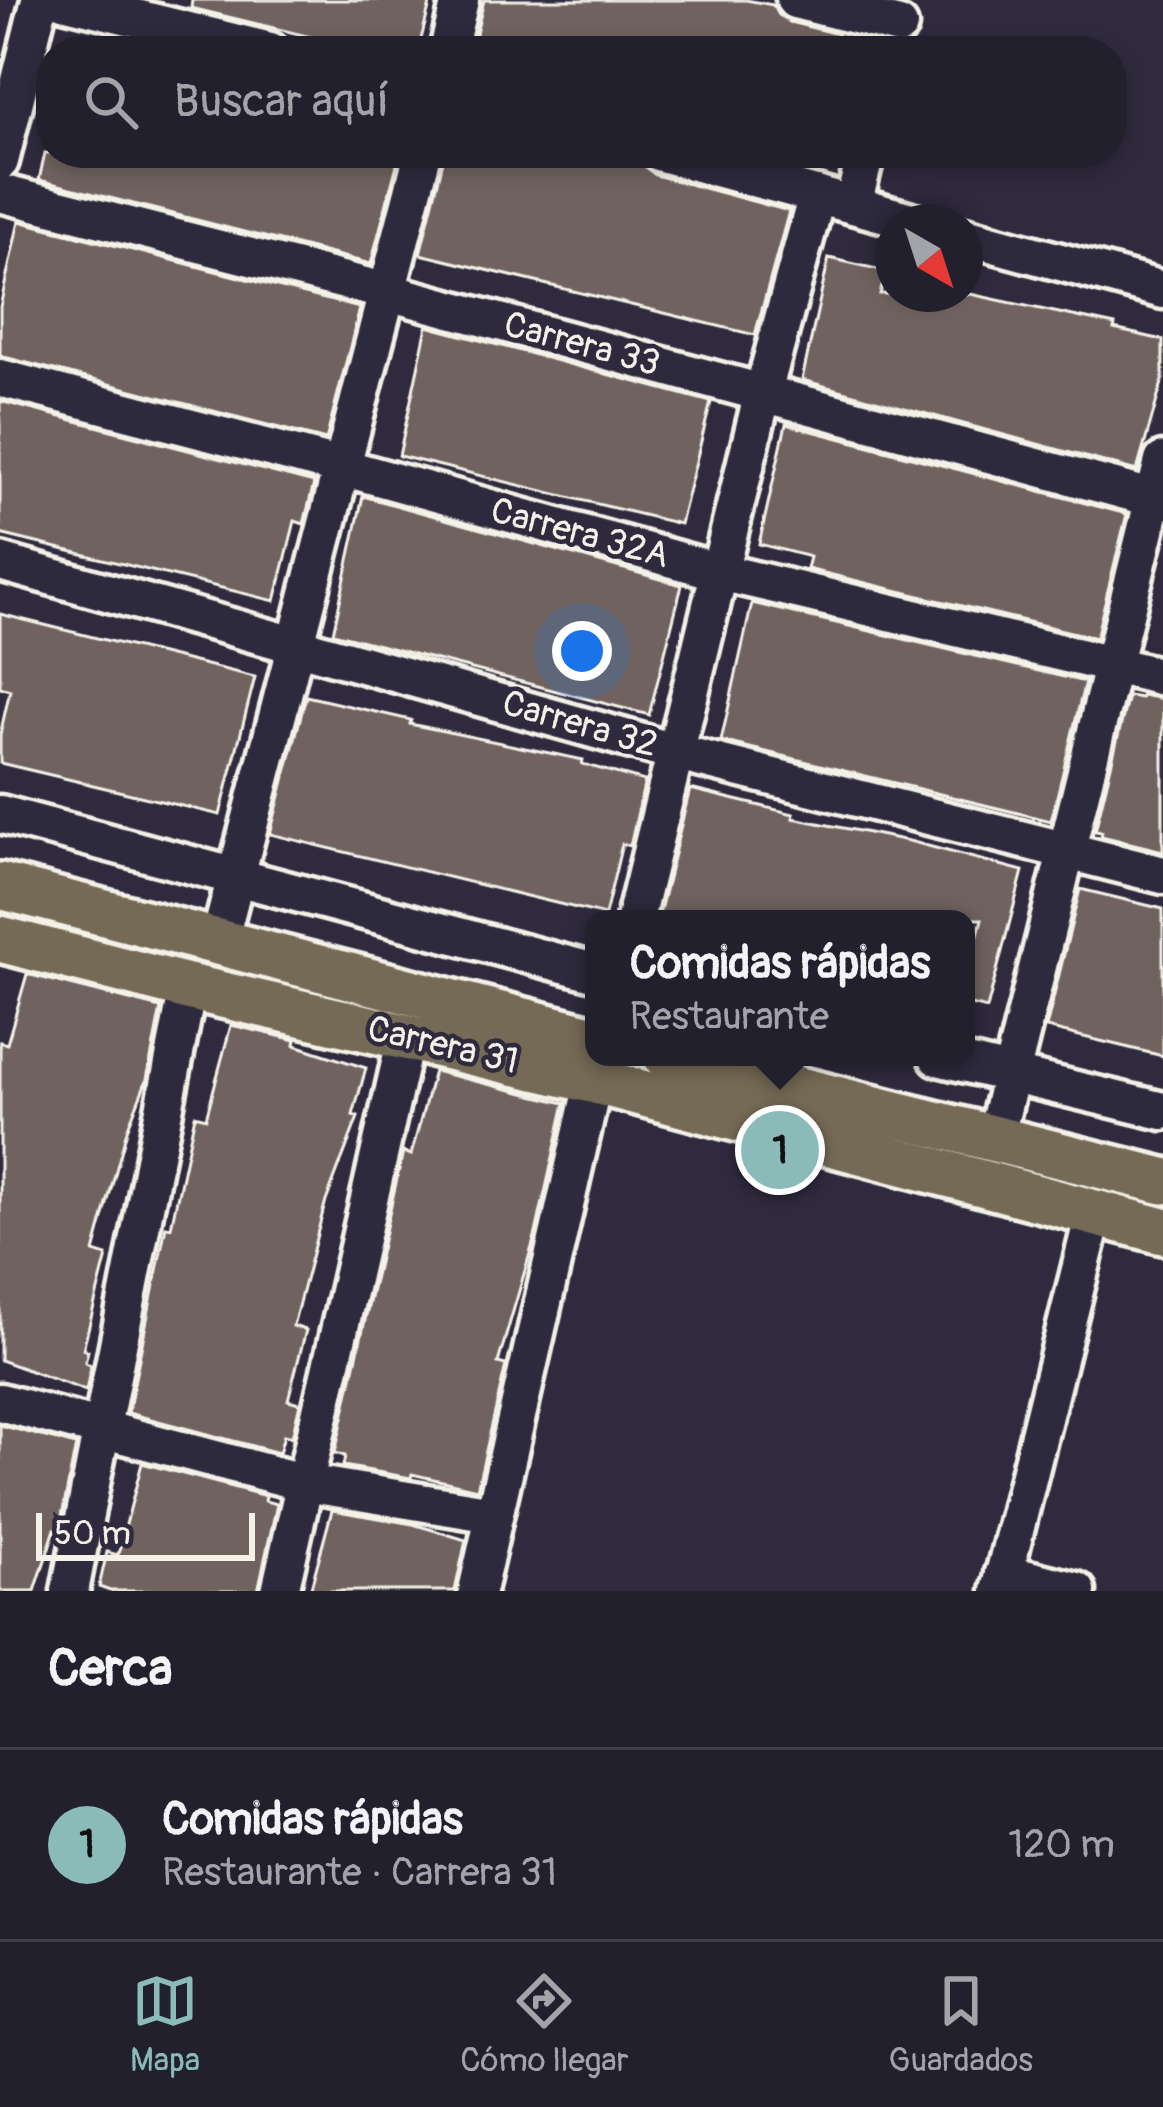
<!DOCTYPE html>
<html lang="es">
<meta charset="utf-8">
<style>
body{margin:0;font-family:Pangolin,sans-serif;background:#2b2836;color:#f1f3f6}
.compass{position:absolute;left:875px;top:204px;width:108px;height:108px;border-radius:50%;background:#23202e;box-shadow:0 6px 18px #0003;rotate:141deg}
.scale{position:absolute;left:36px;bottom:30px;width:219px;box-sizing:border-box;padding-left:12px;border:6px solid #f4f1e8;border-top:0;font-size:33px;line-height:42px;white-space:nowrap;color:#f4f1e8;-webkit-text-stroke:9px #2f2a3d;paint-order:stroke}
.you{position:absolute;left:582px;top:651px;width:42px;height:42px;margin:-30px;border:9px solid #fff;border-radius:50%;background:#1a73e8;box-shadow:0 0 0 18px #1a73e833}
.badge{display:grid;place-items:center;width:78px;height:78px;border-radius:50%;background:#8bbbb9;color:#111;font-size:39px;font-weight:700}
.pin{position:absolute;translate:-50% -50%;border:6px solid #fff;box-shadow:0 3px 12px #0006}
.popup{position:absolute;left:585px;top:910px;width:390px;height:156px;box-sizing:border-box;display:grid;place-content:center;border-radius:24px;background:#23202e;filter:drop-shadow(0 3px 9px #0005);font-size:39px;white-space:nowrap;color:#a3a3aa}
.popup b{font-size:45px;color:#f1f3f6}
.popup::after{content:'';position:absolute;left:50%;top:100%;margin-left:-24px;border:24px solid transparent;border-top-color:#23202e}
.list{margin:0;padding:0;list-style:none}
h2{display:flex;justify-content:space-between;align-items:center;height:156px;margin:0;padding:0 48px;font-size:51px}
h2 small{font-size:39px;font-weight:400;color:#a3a3aa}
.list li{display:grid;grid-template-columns:78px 1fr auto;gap:36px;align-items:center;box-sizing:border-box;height:192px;padding:0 48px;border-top:3px solid #403e4a}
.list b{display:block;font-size:45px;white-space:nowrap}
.list p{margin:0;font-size:39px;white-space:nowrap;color:#a3a3aa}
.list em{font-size:39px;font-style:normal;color:#a3a3aa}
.icon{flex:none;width:66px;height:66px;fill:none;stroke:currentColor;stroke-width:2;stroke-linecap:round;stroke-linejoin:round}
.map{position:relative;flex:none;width:1163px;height:1591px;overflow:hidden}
.search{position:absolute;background:#23202e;box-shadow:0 6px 18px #0003;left:36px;right:36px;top:36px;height:132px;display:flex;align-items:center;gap:30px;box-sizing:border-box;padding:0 42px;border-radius:48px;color:#a3a3aa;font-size:45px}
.sheet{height:348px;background:#23202e}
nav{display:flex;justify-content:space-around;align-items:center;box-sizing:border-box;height:168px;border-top:3px solid #403e4a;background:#23202e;font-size:33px;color:#a3a3aa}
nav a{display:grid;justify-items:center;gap:6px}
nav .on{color:#8bbbb9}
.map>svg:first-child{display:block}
</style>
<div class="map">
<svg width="1163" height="1591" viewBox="0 0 1163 1591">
<rect width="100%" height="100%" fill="#2f2a3d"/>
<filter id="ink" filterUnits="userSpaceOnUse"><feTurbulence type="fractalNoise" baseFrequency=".00833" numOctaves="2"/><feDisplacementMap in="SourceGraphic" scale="24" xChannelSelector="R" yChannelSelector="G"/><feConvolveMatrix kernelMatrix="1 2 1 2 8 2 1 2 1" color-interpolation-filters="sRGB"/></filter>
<g filter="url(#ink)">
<g fill="#70635f" stroke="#f4f1e8" stroke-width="3">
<polygon points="192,0 431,0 418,51 369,51 191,8"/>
<polygon points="484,0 746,0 773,5 779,15 790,22 838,34 833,51 649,51 621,44 620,51 472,51"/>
<polygon points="45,153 400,153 371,264 39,180"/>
<polygon points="445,153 608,153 640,160 655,175 789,211 755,335 420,254"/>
<polygon points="778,153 804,153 801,168 776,161"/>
<polygon points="19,221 360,308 326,440 0,356 0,307"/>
<polygon points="829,258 886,271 880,294 970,294 1115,325 1114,329 1163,340 1163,379 1137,471 802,380"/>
<polygon points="427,326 711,402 680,524 399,456"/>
<polygon points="0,401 314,483 304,524 295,521 275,601 0,534"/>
<polygon points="786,424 1127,514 1096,638 807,569 810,557 759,544"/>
<polygon points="363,496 682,585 649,715 333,633"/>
<polygon points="752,603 1085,682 1051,821 721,741"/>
<polygon points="0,614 255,677 220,815 0,763 0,735 10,690 0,687"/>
<polygon points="1142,695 1163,699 1163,851 1101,836 1102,832 1095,831 1128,696 1141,698"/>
<polygon points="306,696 411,720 410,724 583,760 582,764 645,781 630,846 622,844 605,915 270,834"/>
<polygon points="690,789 794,814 793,818 909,841 1023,871 987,1009 966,1004 966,981 982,919 658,919"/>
<polygon points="1080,889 1163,909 1163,1056 1046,1028"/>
<polygon points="27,974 161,1008 147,1079 127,1130 94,1252 107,1256 83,1349 88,1351 85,1363 91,1365 86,1391 0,1360 0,1042 7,1044"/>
<polygon points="231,1025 296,1040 295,1045 366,1068 353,1115 358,1117 325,1204 293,1326 306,1330 288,1400 300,1403 292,1437 284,1435 279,1453 128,1413 166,1226 171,1227 195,1115 206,1118"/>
<polygon points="434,1071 565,1103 536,1233 498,1363 506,1365 477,1489 412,1474 411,1478 343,1466 345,1456 335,1453 403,1152 411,1155"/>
<polygon points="0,1425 76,1445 59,1531 55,1529 35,1591 0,1591"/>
<polygon points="142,1463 266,1496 265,1501 277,1504 258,1591 110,1591 99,1587 107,1552 118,1555"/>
<polygon points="332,1510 413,1524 466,1540 455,1591 310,1591"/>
</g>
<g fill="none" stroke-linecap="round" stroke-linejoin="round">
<g stroke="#f4f1e8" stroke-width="45">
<g id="minor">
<polyline points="63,0 270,51"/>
<polyline points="795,0 899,26"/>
<polyline points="448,51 460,0"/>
<polyline points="661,153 915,222"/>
<polyline points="0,161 40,0"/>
<polyline points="0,193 388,292 1163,501"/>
<polyline points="853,205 866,153"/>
<polyline points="965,236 1163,290"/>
<polyline points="0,378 342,467 720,572 1163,677"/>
<polyline points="0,562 678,753 1163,875"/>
<polyline points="0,814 594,972"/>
<polyline points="635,919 763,392 817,195"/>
<polyline points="219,942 423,153"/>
<polyline points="938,1057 1163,1111"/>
<polyline points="995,1139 1163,461"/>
<polyline points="0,1402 305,1483 493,1514"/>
<polyline points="1004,1573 1077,1591"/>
<polyline points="70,1591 188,987"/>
<polyline points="280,1591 406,1037"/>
<polyline points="477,1591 599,1057"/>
<polyline points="1000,1591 1094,1214"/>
</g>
</g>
<g stroke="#f4f1e8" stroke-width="54">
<g id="major">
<polyline points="0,886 594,1039"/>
<polyline points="0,939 188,987 592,1080 1163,1231"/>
<polyline points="667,1057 1163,1181"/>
</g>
</g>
<use href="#minor" stroke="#2f2a3d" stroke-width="36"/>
<use href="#major" stroke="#756b55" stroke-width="45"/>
</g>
</g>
<g text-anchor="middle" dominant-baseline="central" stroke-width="9" stroke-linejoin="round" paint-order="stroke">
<g font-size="36" fill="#f4f1e8" stroke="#2f2a3d">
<text transform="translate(582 344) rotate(15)">Carrera 33</text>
<text transform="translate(580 533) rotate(15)">Carrera 32A</text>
<text transform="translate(580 724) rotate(16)">Carrera 32</text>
<text transform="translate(443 1045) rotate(13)">Carrera 31</text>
</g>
</g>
</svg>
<svg class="compass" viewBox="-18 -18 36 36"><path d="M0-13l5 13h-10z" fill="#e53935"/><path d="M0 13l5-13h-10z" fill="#a3a3aa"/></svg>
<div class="scale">50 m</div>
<div class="you"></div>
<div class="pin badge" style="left:780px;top:1150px">1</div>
<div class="popup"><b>Comidas rápidas</b>Restaurante</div>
<div class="search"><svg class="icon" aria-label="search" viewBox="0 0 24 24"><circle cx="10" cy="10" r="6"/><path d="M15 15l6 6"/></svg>Buscar aquí</div>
</div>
<section class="sheet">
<h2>Cerca<small></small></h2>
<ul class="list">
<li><span class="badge">1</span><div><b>Comidas rápidas</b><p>Restaurante · Carrera 31</p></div><em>120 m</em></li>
</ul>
</section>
<nav>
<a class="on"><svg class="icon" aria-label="map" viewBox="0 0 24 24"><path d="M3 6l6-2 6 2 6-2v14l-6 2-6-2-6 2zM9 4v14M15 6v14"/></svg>Mapa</a>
<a><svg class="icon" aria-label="directions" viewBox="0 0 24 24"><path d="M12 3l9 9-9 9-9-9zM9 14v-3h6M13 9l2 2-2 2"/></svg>Cómo llegar</a>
<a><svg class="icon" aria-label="saved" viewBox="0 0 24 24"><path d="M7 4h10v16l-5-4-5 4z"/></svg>Guardados</a>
</nav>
